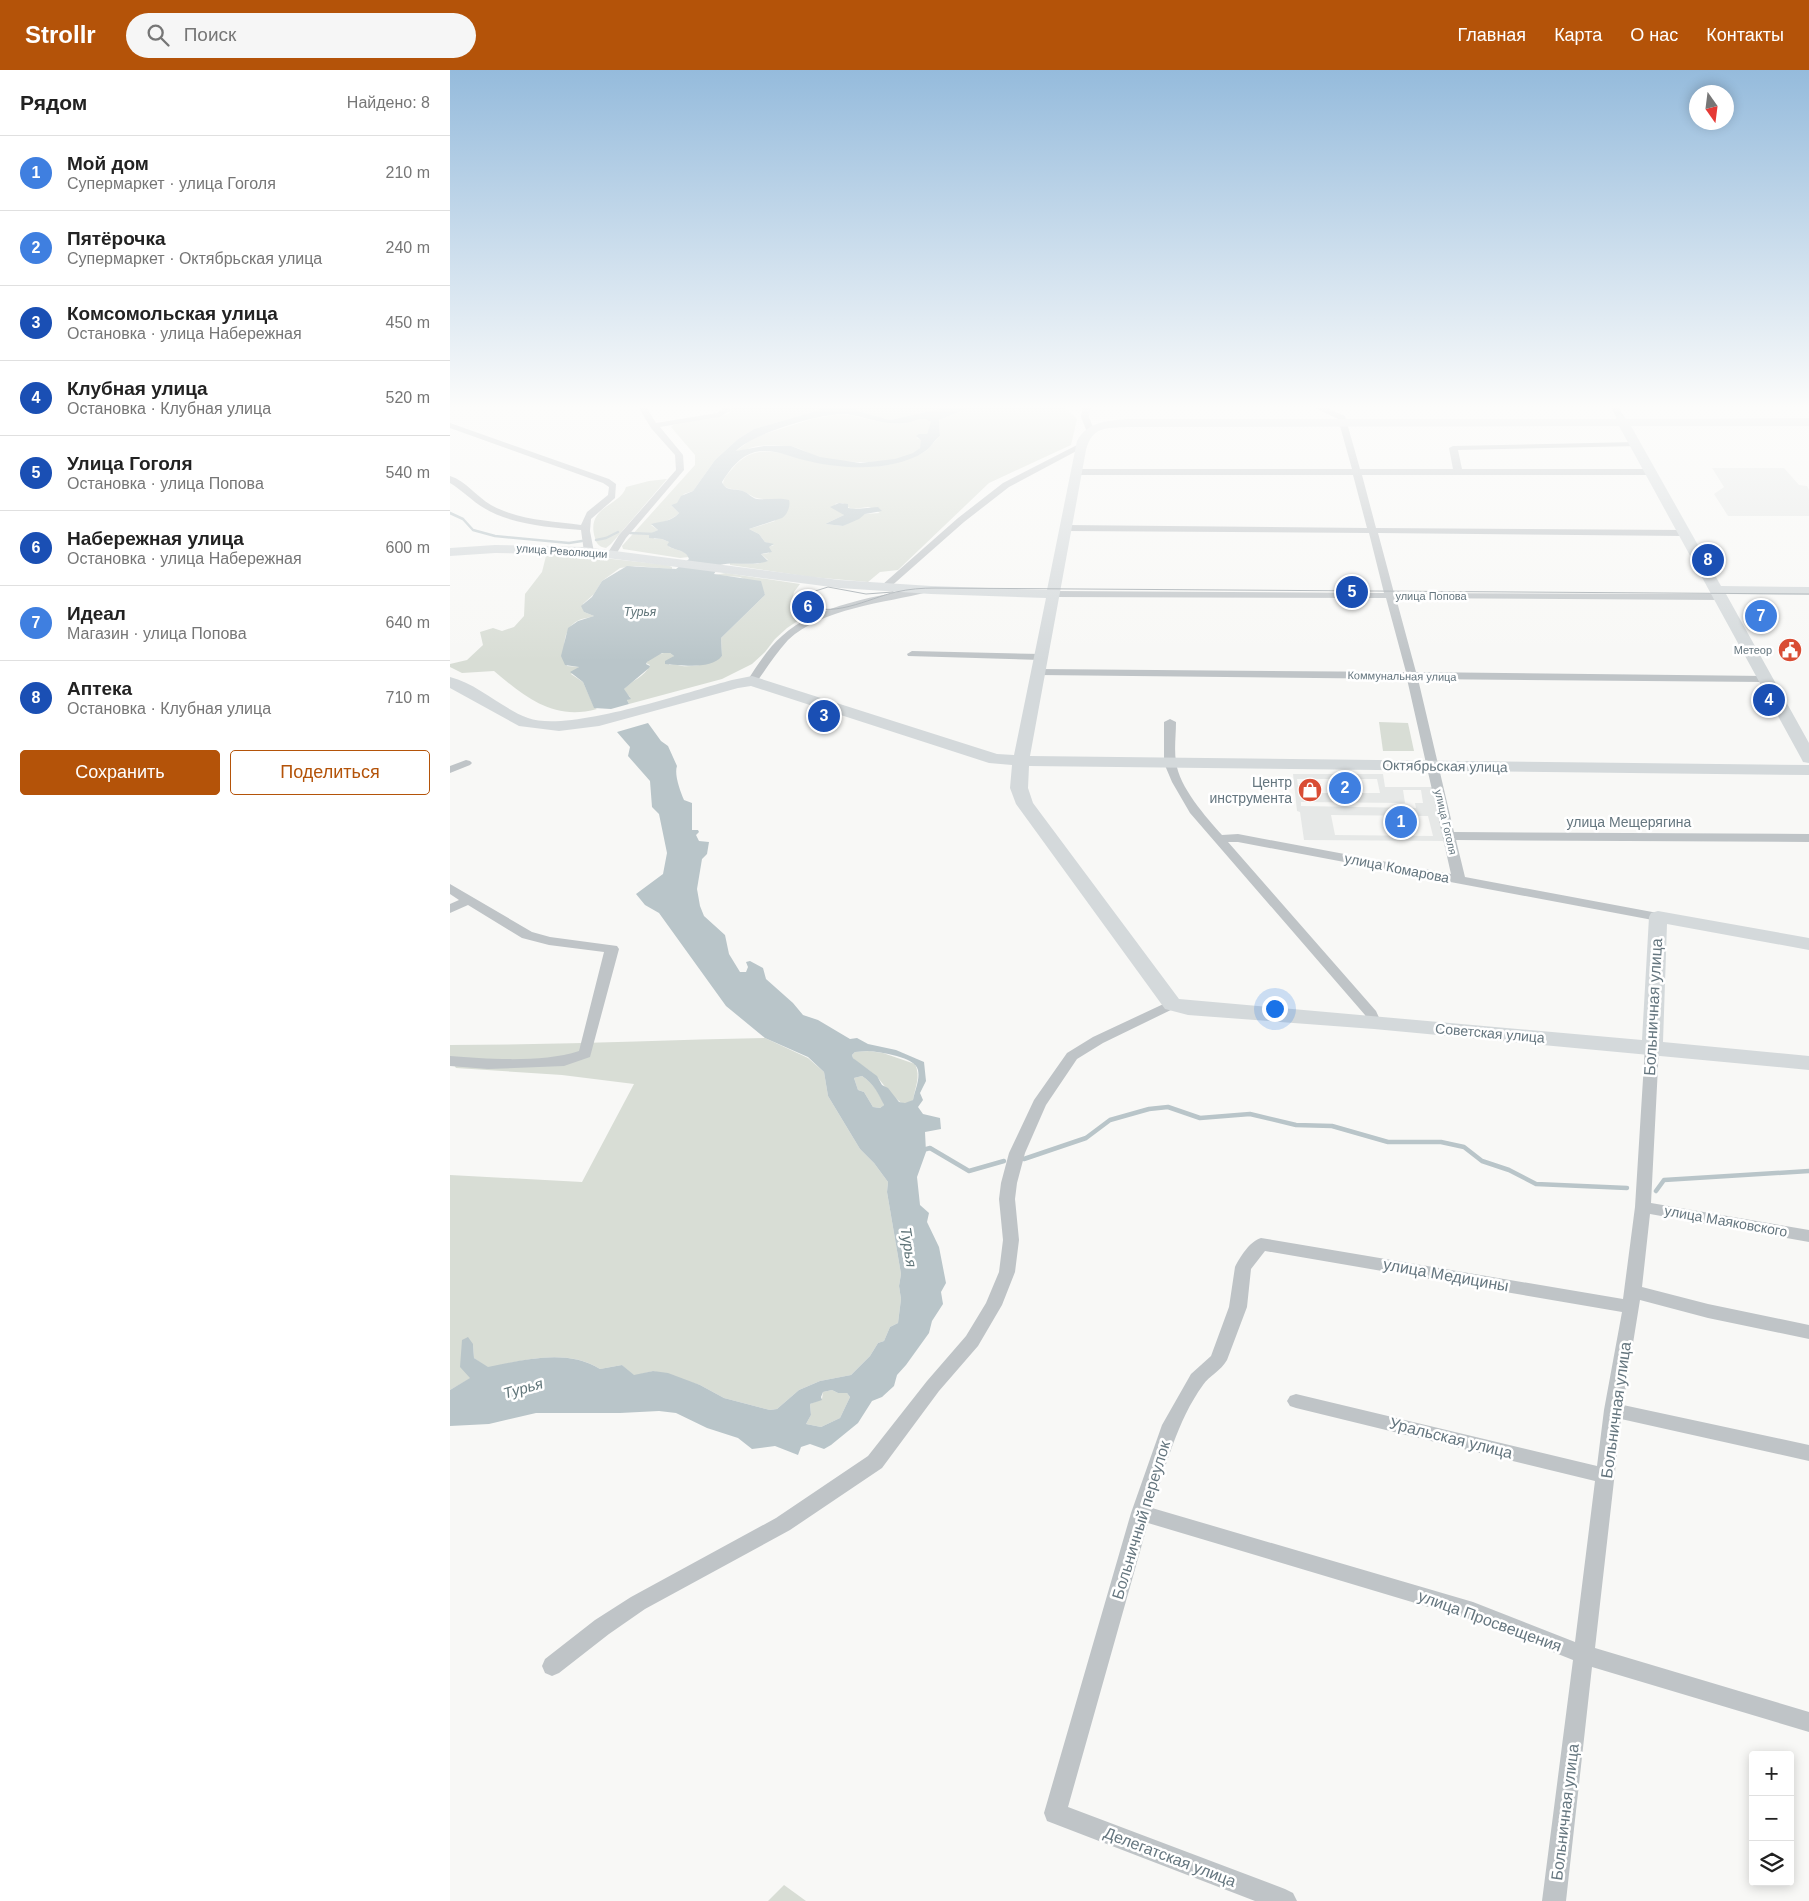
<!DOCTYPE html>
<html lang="ru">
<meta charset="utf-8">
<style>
body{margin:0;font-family:Helvetica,sans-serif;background:#f6f6f6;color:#222}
.controls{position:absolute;right:15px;bottom:15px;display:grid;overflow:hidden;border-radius:5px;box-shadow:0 2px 12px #0003}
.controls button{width:45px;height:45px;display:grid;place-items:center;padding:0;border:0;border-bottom:1px solid #e0e0e0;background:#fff;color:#222;font:25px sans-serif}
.compass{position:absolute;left:1239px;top:15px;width:45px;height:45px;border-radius:50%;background:#fff;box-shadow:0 2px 12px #0003;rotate:166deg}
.you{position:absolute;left:824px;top:938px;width:18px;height:18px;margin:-12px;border:4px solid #fff;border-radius:50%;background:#1a73e8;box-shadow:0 0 0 8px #1a73e833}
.badge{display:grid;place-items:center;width:32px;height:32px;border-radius:50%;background:#b45309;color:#fff;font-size:16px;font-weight:700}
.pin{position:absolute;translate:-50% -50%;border:2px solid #fff;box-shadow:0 1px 5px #0006}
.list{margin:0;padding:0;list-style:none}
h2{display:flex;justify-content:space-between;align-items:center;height:65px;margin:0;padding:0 20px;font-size:21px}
h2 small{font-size:16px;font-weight:400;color:#767676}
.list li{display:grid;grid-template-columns:32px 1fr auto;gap:15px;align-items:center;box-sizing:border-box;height:75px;padding:0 20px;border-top:1px solid #e0e0e0}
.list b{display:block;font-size:19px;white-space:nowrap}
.list p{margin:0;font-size:16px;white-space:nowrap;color:#767676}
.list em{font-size:16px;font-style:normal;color:#767676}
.actions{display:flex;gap:10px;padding:15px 20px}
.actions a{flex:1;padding:11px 0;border:1px solid #b45309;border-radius:5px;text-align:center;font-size:18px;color:#b45309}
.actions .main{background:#b45309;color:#fff}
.icon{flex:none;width:28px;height:28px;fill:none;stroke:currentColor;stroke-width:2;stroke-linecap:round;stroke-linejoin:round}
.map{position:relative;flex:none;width:1359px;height:1831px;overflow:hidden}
header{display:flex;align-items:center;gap:30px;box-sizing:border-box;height:70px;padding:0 25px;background:#b45309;color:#fff}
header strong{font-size:24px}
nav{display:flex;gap:28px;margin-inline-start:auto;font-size:18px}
.search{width:350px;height:45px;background:#f6f6f6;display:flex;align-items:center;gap:12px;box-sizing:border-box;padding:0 18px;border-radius:28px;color:#767676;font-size:19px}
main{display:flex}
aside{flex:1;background:#fff}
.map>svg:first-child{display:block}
</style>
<header>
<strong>Strollr</strong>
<div class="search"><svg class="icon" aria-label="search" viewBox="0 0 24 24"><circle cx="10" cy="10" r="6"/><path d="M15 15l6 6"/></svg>Поиск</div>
<nav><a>Главная</a><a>Карта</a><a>О нас</a><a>Контакты</a></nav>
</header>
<main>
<aside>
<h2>Рядом<small>Найдено: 8</small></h2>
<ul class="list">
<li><span class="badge" style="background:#3f7fe0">1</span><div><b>Мой дом</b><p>Супермаркет · улица Гоголя</p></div><em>210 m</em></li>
<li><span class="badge" style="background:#3f7fe0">2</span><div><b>Пятёрочка</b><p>Супермаркет · Октябрьская улица</p></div><em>240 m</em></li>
<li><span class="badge" style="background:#1a4fb4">3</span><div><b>Комсомольская улица</b><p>Остановка · улица Набережная</p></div><em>450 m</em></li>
<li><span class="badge" style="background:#1a4fb4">4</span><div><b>Клубная улица</b><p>Остановка · Клубная улица</p></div><em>520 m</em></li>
<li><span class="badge" style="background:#1a4fb4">5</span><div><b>Улица Гоголя</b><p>Остановка · улица Попова</p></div><em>540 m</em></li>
<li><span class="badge" style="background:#1a4fb4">6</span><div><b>Набережная улица</b><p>Остановка · улица Набережная</p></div><em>600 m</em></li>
<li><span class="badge" style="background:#3f7fe0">7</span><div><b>Идеал</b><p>Магазин · улица Попова</p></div><em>640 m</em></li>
<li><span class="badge" style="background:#1a4fb4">8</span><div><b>Аптека</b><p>Остановка · Клубная улица</p></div><em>710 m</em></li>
</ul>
<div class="actions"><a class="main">Сохранить</a><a>Поделиться</a></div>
</aside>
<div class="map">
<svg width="1359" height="1831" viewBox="0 0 1359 1831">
<rect width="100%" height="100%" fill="#f8f8f6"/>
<g fill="#e6e8e7" fill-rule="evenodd">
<polygon points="1262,398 1334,398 1349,415 1357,416 1359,420 1359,446 1278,446 1264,424 1274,417"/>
<path d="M843 704H933L935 717H982L995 771 854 770 850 742 847 741ZM847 709H927L930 723H849ZM953 720H971L973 733H965L966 738 851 736V732L955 733ZM881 745 978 746 983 766 885 765Z"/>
</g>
<g fill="#d8ddd5" fill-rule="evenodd">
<path d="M280 335H375L366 341 304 359 288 369 265 390 243 421 234 424 227 434 221 435 229 443C221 451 212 452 201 455L208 460 202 463 204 469H212L219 472V477L234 482 239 487 230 488 173 479 172 476 245 395V385L221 357 223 355 278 344 281 340Z"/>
<polygon points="402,335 507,335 440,350 408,341"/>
<path d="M526 335H612L627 349 621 375 539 413 448 500 430 502 418 512 361 507 280 495V493L307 494 318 490 311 484 319 483 318 477 324 475 315 472 309 464 299 459 325 451 313 429C303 428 303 426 295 422 287 418 279 421 273 415 273 408 278 404 282 399 309 365 343 390 377 394 397 397 418 398 438 395 446 393 472 385 477 380 482 375 485 370 490 366L489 350ZM389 433H393C401 442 407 438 418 437 422 437 426 441 430 443L415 444 393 456 375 454 394 445 385 434Z"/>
<path d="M391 344C413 346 433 356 455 353 464 352 473 345 482 352L477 364 466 368 471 369 472 373C467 398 390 393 371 388 360 385 350 377 339 376 329 376 318 375 308 376 300 377 293 382 286 381L305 367 362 349Z"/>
<path d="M217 409 161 474 156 478C150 477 147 475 145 468 135 436 171 436 176 417L199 411Z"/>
<path d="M107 483 217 495 222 497V499L185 496 170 498 152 511 144 524 133 534 134 542 144 546C139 548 134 548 129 550 111 559 113 580 117 596L129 597 121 604 133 612 144 637 147 639C103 651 75 627 44 601L12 603 0 597V594L17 590 33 575 30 562 43 558 52 561 64 557 74 546 75 524 92 502 96 486Z"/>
<path d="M276 503 350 514 344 522 341 534C345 539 350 540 354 545L352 548 337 558 325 569 315 582 302 594 272 609 179 634 177 630 180 627 173 620 174 619C182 610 195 607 200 595L196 593C203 586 210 582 220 583L224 586 221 589 219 595C225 593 227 595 232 596 244 597 264 594 272 586L271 568 315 525 312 518 290 507 264 505Z"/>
<polygon points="929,652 958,653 964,681 933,681"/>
<path d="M315 968 358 988 374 1002 378 1026 410 1079 424 1093 438 1112 437 1122 451 1204 449 1216 451 1229 448 1253 440 1257 434 1271 428 1273 420 1286 401 1305 370 1311 349 1320 327 1339 320 1340 274 1328 250 1315 203 1301 184 1306 172 1295 150 1299C117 1278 74 1290 38 1298L24 1288 23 1274 21 1308 0 1320V1105L132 1112 184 1014 112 1005 6 998 0 989V975C105 975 210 970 315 968Z"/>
<path d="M419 981 433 983 465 994C471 1007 465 1017 463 1030 459 1033 453 1035 449 1031 441 1025 434 1015 428 1008 421 1000 411 996 403 988L402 985 405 982Z"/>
<path d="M412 1006C424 1014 429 1023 434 1035L430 1038 423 1037 414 1022 408 1020 404 1008Z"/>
<polygon points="382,1320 388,1323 397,1323 400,1327 390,1348 371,1357 356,1354 361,1345 360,1334 372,1329 373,1322"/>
<polygon points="334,1815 356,1831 318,1831"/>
</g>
<g fill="#b9c5c9" fill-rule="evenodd">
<path d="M375 335H402L408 341 440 350 507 335H526L489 350 490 366C484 370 480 379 474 382 441 403 389 399 354 390 337 386 323 378 305 382 290 386 280 399 272 412 276 422 285 418 293 421 299 423 301 428 307 429 318 430 329 427 339 430 341 436 337 445 332 448L299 459 309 464 315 472 324 474 319 477 322 482 311 484 318 491C302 497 286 491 270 495L264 504 311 511 315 525 271 568 272 586C261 600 231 595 215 594V591L224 586 220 583H212L197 592 196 594 200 596 199 598 174 619 181 629 177 630 179 634 161 639 144 638 133 612 120 602 129 597 115 595 111 586 118 558 128 551 144 546 134 542 131 536 142 527 152 511 177 496 226 499 239 489C236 479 224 481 217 475L219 472 212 469 199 468V464L208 460 201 454C212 451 221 452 229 443L221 435 227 433 231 426 243 421 265 390 288 369 304 359 366 341ZM396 344C417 347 434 356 455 353 465 352 473 345 481 352L477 364H469L466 366 471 370 470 378 463 383 445 389 410 393 370 387 341 376H314L286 381C304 363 370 343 396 344Z"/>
<polygon points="389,433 398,434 398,438 406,439 428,437 432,441 415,444 409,449 393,456 375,454 394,445 380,437"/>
<path d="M198 653 211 671 218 676 227 696C224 704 230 721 234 730L242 733V760H248L249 762 246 765 249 771 259 772 257 784 252 789 247 819 250 836 254 846 275 865 279 884 290 902H296L298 897 296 892 300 891 313 898 316 909 343 933 353 945 368 950 400 969 407 968 418 974 446 980 474 992 476 1011 470 1023 473 1030 468 1037 473 1044 490 1048 491 1059 475 1062 476 1082 467 1107 470 1135 479 1143 477 1152 489 1177 496 1213 491 1222 493 1234 482 1251 479 1263 456 1295 447 1305 444 1316 432 1327 422 1331 408 1353 381 1375 374 1379 360 1374 351 1377 348 1385 325 1376 302 1379 288 1368 257 1358 226 1343 209 1341 170 1343H86L39 1354 0 1356V1320L20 1308 10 1297 12 1270 18 1267 23 1274 24 1288 38 1297C74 1290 117 1278 150 1299L172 1295 184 1305 203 1301 218 1303 250 1315 274 1328 320 1340 327 1339 349 1320 370 1311 401 1305 420 1286 428 1273 434 1271 440 1257 448 1253 451 1229 449 1216 451 1204 437 1122 438 1112 424 1093 410 1079 378 1026 374 1002 358 987 315 968 276 936 209 843 195 835 186 824 213 804 217 783 209 744 202 737 200 711 178 686 180 677 167 662ZM418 981C430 982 466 987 468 1000 470 1010 465 1020 463 1030L455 1033 449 1032 438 1018 432 1015 427 1006 403 988 402 985 405 982ZM412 1006C424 1014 428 1023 434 1035L430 1038 423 1037 414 1022 408 1020 404 1008ZM382 1320 388 1323H397L400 1327 390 1348 371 1357 356 1354 361 1345 360 1334 372 1330 371 1327 373 1322Z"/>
</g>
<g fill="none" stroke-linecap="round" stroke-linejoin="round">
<g stroke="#b9c5c9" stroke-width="2.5">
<polyline points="0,443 13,449 23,460 45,466 119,473 132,471"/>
<polyline points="180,463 203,464"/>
<polyline points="146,470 156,468 168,462"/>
</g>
<g stroke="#b9c5c9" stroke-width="4.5">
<polyline points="473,1080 480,1078 519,1101 554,1091"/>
<polyline points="574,1089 636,1068 660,1050 699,1039 718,1037 750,1048 800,1044 846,1055 882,1056 938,1072 991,1072 1014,1077 1032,1091 1059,1100 1086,1114 1177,1118"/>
<polyline points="1206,1121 1214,1110 1359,1101"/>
</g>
<g fill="#bfc4c7" fill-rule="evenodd">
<polygon points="187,335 195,335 206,353 267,343 272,340 272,335 280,335 280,341 269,347 210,357 233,385 234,400 176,468 165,486 162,487 157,484 169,465 226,400 225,385 201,358"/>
<polygon points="633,335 641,335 639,347 644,360 643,362 637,362 631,347"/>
<path d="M859 335H870L895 346 910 399H1003L999 378 1003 376 1185 372 1189 374 1188 376 1008 380 1012 399H1200L1204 402 1200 405H912L926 458 1234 460 1239 463 1234 466 928 463 944 523 1270 524 1275 527 1270 530 946 528 966 602 1315 606 1320 609 1315 612 968 609 1004 762 1359 764V772L1006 770 1015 807 1213 844 1215 847 1208 851 788 772H778L926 941 931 952 929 955H919L915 945 740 743 722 712 714 693V652L720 649 726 652C726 665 724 679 726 692 729 717 756 747 772 765L788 764 1001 804 957 609 589 605 584 602 589 599 956 602 936 528 604 527 599 524 604 521 934 523 919 463 616 461 611 458 616 455 917 458 903 405H627L623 402 627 399H902L888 349Z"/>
<polygon points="1159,335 1167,335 1175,348 1174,350 1168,350"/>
<path d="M0 353 159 409 166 414 165 428 141 449 140 461 144 482 142 484 139 485 134 482 131 460C99 457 62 455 34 438 22 431 12 420 0 413V406C16 411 27 427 41 435 68 450 101 451 131 455L137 442 158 425 159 417 153 413 0 358Z"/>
<polygon points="627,375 634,377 559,417 514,452 438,519 432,519 432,515 508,448 553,413"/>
<path d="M475 517 478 518V522C435 533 372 538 338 570 326 583 316 599 306 613L302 614 297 611C307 596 318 578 332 566 365 535 432 525 475 517Z"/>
<polygon points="462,581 591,584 596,587 591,590 458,586 457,584"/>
<polygon points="16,690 20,691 22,693 20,695 0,703 0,696"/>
<path d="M0 814 82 862 100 867 167 876 169 879 140 987 114 996 38 999 0 996V986C38 989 92 993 129 981L154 882 99 875 72 868 18 835 0 843V834L9 830 0 824Z"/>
<polygon points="722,930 727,931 729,934 727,937 653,973 627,989 596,1035 575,1083 567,1113 565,1129 569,1170 565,1202 552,1235 528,1276 489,1321 432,1398 340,1460 195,1539 159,1564 109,1603 102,1606 95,1603 92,1596 95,1589 145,1550 181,1527 326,1448 418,1386 477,1311 516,1266 536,1233 549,1202 553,1170 549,1129 551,1113 559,1083 584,1030 617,983 643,967"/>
<path d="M1202 972 1207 974 1209 977 1201 1133 1359 1160V1172L1200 1144 1192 1217 1258 1234 1359 1255V1269L1258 1248 1190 1230 1173 1335 1359 1375V1391L1171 1349 1145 1578 1359 1642V1662L1142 1597 1116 1831H1092L1123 1590 1022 1550 698 1453 618 1737 835 1819 843 1823 847 1831H805L597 1751 594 1743 681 1443 712 1355 741 1304 761 1286 779 1237 785 1197C790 1187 800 1171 811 1168L1173 1229 1185 1137 1195 977 1197 974ZM815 1181 1172 1242 1154 1340 1147 1396 846 1324 840 1326 837 1331 840 1336 846 1338 1145 1411 1125 1572 1023 1532 702 1438C716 1396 727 1351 753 1315 759 1306 771 1301 777 1290L797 1237 801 1199Z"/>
</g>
<path fill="#d4d9db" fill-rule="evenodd" d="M1171 345 1177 349 1359 348V356H1181L1271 516 1359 517V525L1276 524 1359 673V693L1353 692 1351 688 1169 356 678 357C656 358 642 356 636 380L580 686 1359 695V705L579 696 578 718 583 733 729 929 1192 970 1199 847 1201 843 1208 841 1359 868V880L1217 854 1213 972 1359 986V1000L924 959 738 945 715 939 566 734 560 718 562 695 539 693 301 616 288 618 149 656 109 661 69 656 0 618V607C28 614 51 638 78 648 118 663 237 622 282 610L302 606 547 684 564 685 596 528 481 524 389 518 134 485 45 483 0 486V478L45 475 134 477 389 510 481 516 597 520 627 371C638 351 657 351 678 349H1166L1167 346Z"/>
<path stroke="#9fa7ac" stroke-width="1" d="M443 522 416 524 378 517 359 523 353 532C379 551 419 528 446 522 459 519 472 518 485 518L1359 524"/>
</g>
<linearGradient id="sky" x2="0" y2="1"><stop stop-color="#95bbdc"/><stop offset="0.57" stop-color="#fcfcfb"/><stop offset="1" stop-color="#fcfcfb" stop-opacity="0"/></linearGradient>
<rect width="1359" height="591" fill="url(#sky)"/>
<defs>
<g id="civic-disc" transform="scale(1.25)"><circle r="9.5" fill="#d94d35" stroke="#fff"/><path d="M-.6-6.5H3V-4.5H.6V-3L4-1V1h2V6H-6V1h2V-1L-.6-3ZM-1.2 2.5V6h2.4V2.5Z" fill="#fff"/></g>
<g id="shop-disc" transform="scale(1.25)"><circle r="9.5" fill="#d94d35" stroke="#fff"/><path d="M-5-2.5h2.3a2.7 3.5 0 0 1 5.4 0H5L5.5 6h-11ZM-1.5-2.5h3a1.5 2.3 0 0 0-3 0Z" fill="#fff"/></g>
</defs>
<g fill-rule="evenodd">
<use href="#civic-disc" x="1340" y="580"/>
<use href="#shop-disc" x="860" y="720"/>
</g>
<g text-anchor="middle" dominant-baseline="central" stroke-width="5" stroke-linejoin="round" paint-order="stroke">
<g font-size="11" fill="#65767f" stroke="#fff">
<text transform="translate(112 481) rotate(4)">улица Революции</text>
<text x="981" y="526">улица Попова</text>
<text transform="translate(952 606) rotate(1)">Коммунальная улица</text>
<text transform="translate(996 752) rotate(77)">улица Гоголя</text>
</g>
<g font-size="11" fill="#65767f" stroke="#fff" text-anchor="end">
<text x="1322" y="580">Метеор</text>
</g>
<g font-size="12" font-style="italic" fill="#607579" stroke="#fff">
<text x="190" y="542">Турья</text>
</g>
<g font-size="14" fill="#65767f" stroke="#fff">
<text transform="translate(995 696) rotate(1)">Октябрьская улица</text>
<text x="1179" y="752">улица Мещерягина</text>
<text transform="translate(947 798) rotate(11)">улица Комарова</text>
<text transform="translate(1040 963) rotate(5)">Советская улица</text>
<text transform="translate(1276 1151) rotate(10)">улица Маяковского</text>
</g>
<g font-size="14" fill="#65767f" stroke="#fff" text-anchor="end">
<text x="842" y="712">Центр<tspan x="842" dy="16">инструмента</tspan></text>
</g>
<g font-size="15" font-style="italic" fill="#607579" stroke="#fff">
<text transform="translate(459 1177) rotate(81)">Турья</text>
<text transform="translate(73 1318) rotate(-16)">Турья</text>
</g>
<g font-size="16" fill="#65767f" stroke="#fff">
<text transform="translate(1203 937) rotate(-87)">Больничная улица</text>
<text transform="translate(996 1205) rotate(10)">улица Медицины</text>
<text transform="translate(1166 1340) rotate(-82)">Больничная улица</text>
<text transform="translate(1001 1368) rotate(14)">Уральская улица</text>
<text transform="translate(691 1450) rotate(-73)">Больничный переулок</text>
<text transform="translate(1040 1551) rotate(20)">улица Просвещения</text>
<text transform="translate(1115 1742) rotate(-83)">Больничная улица</text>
<text transform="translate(720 1787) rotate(21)">Делегатская улица</text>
</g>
</g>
</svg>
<div class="controls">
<button>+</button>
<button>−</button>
<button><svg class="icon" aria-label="layers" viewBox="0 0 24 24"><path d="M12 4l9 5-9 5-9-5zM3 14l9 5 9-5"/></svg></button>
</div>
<svg class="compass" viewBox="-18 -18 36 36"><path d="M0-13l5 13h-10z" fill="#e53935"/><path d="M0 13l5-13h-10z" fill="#767676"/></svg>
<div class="you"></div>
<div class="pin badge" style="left:951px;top:752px;background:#3f7fe0">1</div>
<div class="pin badge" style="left:895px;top:718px;background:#3f7fe0">2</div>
<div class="pin badge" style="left:374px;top:646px;background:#1a4fb4">3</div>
<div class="pin badge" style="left:1319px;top:630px;background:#1a4fb4">4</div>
<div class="pin badge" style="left:902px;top:522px;background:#1a4fb4">5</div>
<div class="pin badge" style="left:358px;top:537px;background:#1a4fb4">6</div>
<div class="pin badge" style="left:1311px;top:546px;background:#3f7fe0">7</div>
<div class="pin badge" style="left:1258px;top:490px;background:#1a4fb4">8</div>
</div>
</main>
